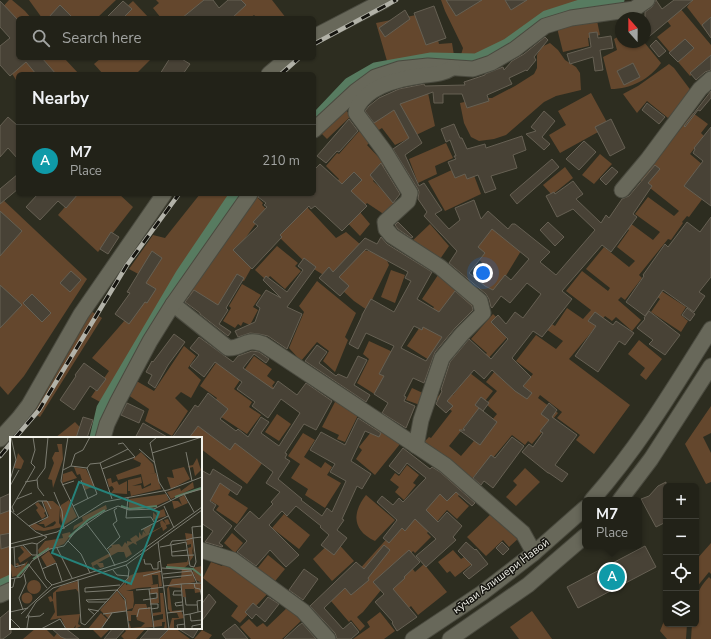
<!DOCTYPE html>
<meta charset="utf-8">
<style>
body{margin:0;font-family:"Nunito Sans",sans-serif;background:#2e2f25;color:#f1f3f6}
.controls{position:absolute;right:12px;bottom:12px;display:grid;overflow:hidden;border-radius:6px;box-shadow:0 1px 3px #0004}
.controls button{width:36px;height:36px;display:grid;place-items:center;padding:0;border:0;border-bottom:1px solid #3f3f37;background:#222218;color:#f1f3f6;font:20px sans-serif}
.compass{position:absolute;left:615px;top:12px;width:36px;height:36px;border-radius:50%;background:#222218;box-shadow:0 1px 3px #0004;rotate:339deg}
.you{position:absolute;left:483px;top:273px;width:14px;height:14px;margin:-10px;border:3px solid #fff;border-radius:50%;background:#1a73e8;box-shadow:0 0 0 6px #1a73e833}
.badge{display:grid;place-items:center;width:26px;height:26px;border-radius:50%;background:#8bbbb9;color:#fff;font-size:13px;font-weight:700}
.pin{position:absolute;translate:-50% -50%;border:2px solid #fff;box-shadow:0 1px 4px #0006}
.popup{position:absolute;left:582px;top:497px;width:60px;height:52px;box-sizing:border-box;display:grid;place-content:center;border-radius:6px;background:#222218;filter:drop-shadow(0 1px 3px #0005);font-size:13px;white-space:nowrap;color:#a2a4a2}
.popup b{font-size:15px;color:#f1f3f6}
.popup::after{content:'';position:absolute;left:50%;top:100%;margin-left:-8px;border:8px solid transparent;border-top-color:#222218}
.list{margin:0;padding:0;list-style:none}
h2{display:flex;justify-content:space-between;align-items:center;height:52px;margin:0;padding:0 16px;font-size:17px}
h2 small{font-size:13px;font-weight:400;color:#a2a4a2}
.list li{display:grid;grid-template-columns:26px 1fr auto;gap:12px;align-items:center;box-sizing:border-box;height:72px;padding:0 16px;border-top:1px solid #3f3f37}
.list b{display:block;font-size:15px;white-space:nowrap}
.list p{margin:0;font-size:13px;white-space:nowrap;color:#a2a4a2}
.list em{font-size:13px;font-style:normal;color:#a2a4a2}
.icon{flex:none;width:22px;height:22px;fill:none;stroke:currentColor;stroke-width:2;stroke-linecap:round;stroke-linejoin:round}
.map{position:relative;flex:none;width:711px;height:639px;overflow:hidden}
.search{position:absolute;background:#222218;box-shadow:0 1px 3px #0004;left:16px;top:16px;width:300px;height:44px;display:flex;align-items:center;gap:10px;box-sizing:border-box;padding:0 14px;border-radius:6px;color:#a2a4a2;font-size:15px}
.panel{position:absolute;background:#222218;box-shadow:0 1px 3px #0004;left:16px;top:72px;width:300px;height:124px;border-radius:6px}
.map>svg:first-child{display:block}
</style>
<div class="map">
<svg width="711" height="639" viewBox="0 0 711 639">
<rect width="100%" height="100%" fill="#2d2d20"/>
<g fill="#64472d">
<polygon points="9,0 12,0 25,11 31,18 18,18 18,58 64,58 79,74 18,74 18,83 9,69 17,42 0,10"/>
<polygon points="29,0 116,0 97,18 42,18"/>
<polygon points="156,0 206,0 204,18 161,18 153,8 159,3"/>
<polygon points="237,0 272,0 286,18 257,18 254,15 250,18 226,18"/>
<polygon points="441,0 601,0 579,3 543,14 506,42 476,56 461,55 463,48 445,11"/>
<polygon points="692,0 711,0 711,38 687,7"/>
<polygon points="133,1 149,18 114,18"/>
<polygon points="679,7 711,45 711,58 690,76 657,37 671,26 665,18"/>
<polygon points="431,12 439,44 452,43 454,55 430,55 387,61 376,23"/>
<polygon points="596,16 600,35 588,38 589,46 563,52 556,24"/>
<path d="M621 35V42H644L661 63C650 79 631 89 611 89L603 57 617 50 614 39Z"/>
<polygon points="550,43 558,50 565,60 576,67 580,73 581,90 556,96 544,102 506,135 494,139 479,141 471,137 464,123 460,103 482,98 492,98 515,86 534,74 537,68 537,55 541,47"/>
<polygon points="101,58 152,58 136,74 103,74 94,64"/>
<polygon points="669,64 674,68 692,92 668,118 647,101 637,113 623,94 638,86"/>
<polygon points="427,88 435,126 395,145 382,128 377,131 368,116 394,99"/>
<polygon points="591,93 609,126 560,153 549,135 566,125 558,111"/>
<polygon points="342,106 351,116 327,139 318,130"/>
<polygon points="693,113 708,124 701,133 704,136 690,154 703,165 703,198 689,217 687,216 682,222 683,223 671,240 668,239 639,275 642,278 625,300 621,297 618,300 641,320 632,331 616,317 612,321 605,316 569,359 630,405 594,454 576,440 580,435 557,418 562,412 540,395 538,398 558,413 532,444 528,441 525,445 512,435 482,471 480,469 458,496 469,506 457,519 447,510 427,533 431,537 415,553 413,551 363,612 357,617 365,626 360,631 351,620 349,622 331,601 452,466 423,443 429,437 431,438 452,411 436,399 445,388 453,395 470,373 493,391 449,446 461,456 497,414 486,404 497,391 486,382 499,366 524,385 533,374 516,361 536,335 556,349 563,341 546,329 550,323 555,326 567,308 583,319 591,310 566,291 582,271 608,291 610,288 586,269 604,247 629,267 635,261 617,247 629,230 612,218 630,223 653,240 660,232 635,214 648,197 674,216 679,211 640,180"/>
<polygon points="361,129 373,140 367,145 386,165 373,181 396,203 385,215 367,203 359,211 370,224 360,236 341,216 327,193 339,179 326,166 337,153 339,154"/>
<polygon points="446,143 453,158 435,166 437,174 418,183 409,159"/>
<polygon points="600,154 612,164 594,184 582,175"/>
<polygon points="469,162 481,194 445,211 428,181"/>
<polygon points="565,167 573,178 552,195 543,185"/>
<polygon points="76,194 119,194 133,207 98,252 58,215"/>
<polygon points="200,194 232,194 177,273 102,403 91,397 109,371 92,358 145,297 144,277 129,269 153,235 165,238"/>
<polygon points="251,194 262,194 258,198 263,203 262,205 267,210 254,226 237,250 253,265 244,281 236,279 215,315 187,291"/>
<polygon points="0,197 87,279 24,376 8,395 0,386"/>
<polygon points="307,207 336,238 346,232 361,245 363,250 384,254 389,265 367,310 354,301 330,279 309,266 279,237 284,220"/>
<polygon points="491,223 524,246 496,292 473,280 483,264 470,249"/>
<polygon points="430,224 449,246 438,262 411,242"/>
<polygon points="277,246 298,263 295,266 301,271 285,289 270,276 266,280 255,270"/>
<polygon points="391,270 405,275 395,303 381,297"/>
<polygon points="438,275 476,300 470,310 444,322 430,313 434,307 422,299"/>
<polygon points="317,281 356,313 345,337 348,340 335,372 323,361 329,351 317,342 301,361 289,348 304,312 299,306"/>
<polygon points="242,284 261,295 253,307 258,310 250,325 243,322 241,326 238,324 235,328 223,321 231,308 229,306"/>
<polygon points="660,290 686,307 681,315 688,321 681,332 651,312 660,299 656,296"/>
<polygon points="91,311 102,318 40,417 29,411"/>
<polygon points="493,314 512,332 485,362 481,359 487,353 471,339"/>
<polygon points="422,324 443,338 429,360 407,346"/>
<polygon points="639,340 662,359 646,380 640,375 645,368 628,354"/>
<polygon points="369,341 395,353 376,395 357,383 369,359 363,354"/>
<polygon points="184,346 196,356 188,368 201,380 191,398 181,392 175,398 188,411 172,436 145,421 149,409 125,393 133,379 154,391"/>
<polygon points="254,356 272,369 267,376 275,382 272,386 283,394 276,404 243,372"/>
<polygon points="220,357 244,374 234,389 252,402 249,407 261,415 247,434 209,409 217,398 200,386"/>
<polygon points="412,388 425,394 420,405 406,400"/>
<polygon points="336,400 360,411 345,442 337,439 339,435 322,427"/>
<polygon points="711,406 711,433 703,437 711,453 711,482 706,484 685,444"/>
<polygon points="277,414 291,424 279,441 265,432"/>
<polygon points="192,417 228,436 263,462 247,484 201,449 201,438 177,438"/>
<polygon points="75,422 90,438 55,438"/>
<polygon points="376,426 400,444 375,475 356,459 362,450 359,447"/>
<polygon points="303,433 315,440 304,457 321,468 325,462 332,467 327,475 341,483 325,508 305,495 308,489 291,478 300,464 288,456"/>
<polygon points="407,465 419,475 413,483 416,485 404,500 395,492 399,487 390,480 395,473 399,476"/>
<polygon points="525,468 540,482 516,506 506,497 517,485 513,481"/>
<polygon points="215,477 232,488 228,495 248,508 237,524 216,510 219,506 202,495"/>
<path d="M366 495 395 520 375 541C352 530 352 513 366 495Z"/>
<polygon points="11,500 11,577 0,582 0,509"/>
<polygon points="494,511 520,537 509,547 503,540 486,556 467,537"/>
<polygon points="284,514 310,535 299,549 272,528"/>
<polygon points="232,533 243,543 235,553 224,543"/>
<polygon points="334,539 354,561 332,581 313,559"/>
<polygon points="711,543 711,574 709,572 696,588 696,560"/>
<polygon points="453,550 461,559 466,556 472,564 455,577 450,571 447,573 438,562"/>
<polygon points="268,555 285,569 271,586 256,570"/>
<polygon points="226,561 271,590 240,623 231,616 238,606 203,578 211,562 222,566"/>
<polygon points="424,564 447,592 418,615 411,606 404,612 385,590 412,568 415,572"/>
<path d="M709 577 711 579V639H691L692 624H696C696 602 693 594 709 577Z"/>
<polygon points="290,605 303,619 282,639 251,639 240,627 249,619 257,627 263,623 267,627"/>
<polygon points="532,611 552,639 519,639 510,627"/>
<polygon points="380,612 395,631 384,639 353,639 370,627 367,622"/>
<polygon points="666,616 666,624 687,624 686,639 667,639 660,631"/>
<polygon points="36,628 45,628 54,637 59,631 68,639 23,639"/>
<polygon points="93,628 111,628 101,638 92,629"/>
<polygon points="123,628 146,628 136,639 124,639 121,636 126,631"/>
<polygon points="159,628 175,628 190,639 141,639"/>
<polygon points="202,630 212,635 209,639 194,639"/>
</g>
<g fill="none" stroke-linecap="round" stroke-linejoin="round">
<g stroke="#577b60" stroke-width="11">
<polyline points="314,120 349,83 375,68 431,58 476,59 507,44 546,16 580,5 611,3 619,0"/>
<polyline points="95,438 102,408 181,274 235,194"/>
<polyline points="0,585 11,580"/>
</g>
</g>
<g fill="#484236" stroke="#666053" fill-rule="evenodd">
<polygon points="204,0 213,0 219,8 228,0 241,0 246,5 232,18 182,18"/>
<polygon points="446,0 482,0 456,16"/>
<polygon points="505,0 527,0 511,10"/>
<polygon points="656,0 662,9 674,0 693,0 645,40 645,12 652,7"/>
<polygon points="0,1 18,20 18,58 42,58 56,74 36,74 26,62 10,76 0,65 0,46 10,38 0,27"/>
<polygon points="123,1 132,9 123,18 106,18"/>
<polygon points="60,5 73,18 48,18"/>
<polygon points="434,6 446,38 426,45 414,13"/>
<polygon points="405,10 410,19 385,37 379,28"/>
<polygon points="711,17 711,38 702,25"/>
<polygon points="597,32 598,38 611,36 613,48 600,50 603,70 595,71 593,57 570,64 567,54 591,47 589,33"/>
<path d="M545 37 548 40 534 57 536 60 527 71 526 70 509 78 512 84 487 95 489 101 467 108 462 94H443V103H434L433 92 400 104 422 143 405 155 419 186 424 183 442 210 435 214 449 229 460 220 455 208 474 200 481 219 488 211 508 229 512 224H515L550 252 540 262 556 275 595 230 573 209 557 217 546 196 554 192 555 194 573 181 583 194 576 199 601 223 606 215 609 218 622 199 629 196 655 165 660 169 648 183 652 186 633 214 637 217 611 252 602 245 562 291 572 299 542 337 533 331 512 358 531 377 523 386 532 393 527 399 515 391 492 370 484 379 474 370 447 401 453 406 446 413 436 404 442 391 441 390 450 362 469 339 491 359 508 339 491 322 498 315 506 324 515 312 523 318 541 294 527 283 510 303 501 296 492 308 491 307 489 299 486 294 449 263 457 251 424 216 427 212 418 199 419 192 418 189 393 149 409 138 394 110 374 123 365 111 369 106 379 98 399 89 424 84 425 86 465 85 464 82 485 75V74L503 67 504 70 512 61 524 54ZM492 229 529 259 511 280 505 275 493 290 485 286 469 273 485 253 478 247Z"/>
<polygon points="685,39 694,48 678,62 669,53"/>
<polygon points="656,40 666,51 659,57 650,46"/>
<polygon points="711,55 711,70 705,72 696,80 690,73"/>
<polygon points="170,58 180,58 190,64 183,74 160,74"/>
<polygon points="633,63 640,77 624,85 617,71"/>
<polygon points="711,91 711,98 700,111 698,110 685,127 684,126"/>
<polygon points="647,103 665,117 659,124 642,110"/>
<polygon points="544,111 555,121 542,137 550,144 544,150 526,134 536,131 531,127"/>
<polygon points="8,117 18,126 18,159 8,148 0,157 0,126"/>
<polygon points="349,119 358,131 339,152 337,151 326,163 317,156"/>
<polygon points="611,119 625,148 610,156 595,127"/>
<polygon points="454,124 460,138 462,138 467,149 485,144 486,148 522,136 526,150 513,155 517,168 491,176 496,189 485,193 478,175 467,179 465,174 455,178 448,162 456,159 454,156 456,156 450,140 446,142 441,129"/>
<polygon points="711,127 711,206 684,186 703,161 693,153 695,149 694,148"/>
<polygon points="584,141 596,152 579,170 566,159"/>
<polygon points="552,159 559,167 517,204 510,195"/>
<polygon points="381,163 400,194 393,203 370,175"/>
<polygon points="320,164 342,184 354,172 362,180 351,191 367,206 342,231 315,206 311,209 309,206 280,235 282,237 252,269 233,250 258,226 253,222 267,207 264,205 266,203 258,197 259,194 314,194 314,170"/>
<polygon points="612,167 618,172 606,185 600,179"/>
<polygon points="18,174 18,189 0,204 0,189"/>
<polygon points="38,194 78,194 66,208 58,201 40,220 26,207"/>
<polygon points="0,211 22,231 0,256"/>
<polygon points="711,217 711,277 699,292 705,296 694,312 663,290 645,316 626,302 644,276 643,275 665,244 668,247 687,222 700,232"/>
<polygon points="398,222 413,237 411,238 398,229 395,225"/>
<polygon points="548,222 564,237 555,246 540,230"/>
<polygon points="111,232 119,237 108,254 100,249"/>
<path d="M381 237 387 244 432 272 417 299 439 312 455 291 472 306 473 310 455 328 435 352 424 383 413 378 404 396 406 397 404 401 415 406 406 428 382 413 388 403 374 394 384 376 379 374 394 346 366 333 358 349 349 344 362 316V315L371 299 394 312 411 281 405 278 408 272 366 249 339 277 349 286 340 296 319 278 329 267 333 272 365 238 377 244ZM414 326 422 330 423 327 442 337 426 361 401 348Z"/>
<polygon points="152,251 162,258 146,283 156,289 147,303 145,302 129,324 115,314 130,293 127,292"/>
<polygon points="304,258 316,267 287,307 302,314 287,349 268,336 259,334 250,333 238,337 235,331 255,322 260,308 256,305 266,290 281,298 263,280 266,276 287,292 303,270 298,266"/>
<polygon points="71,271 81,280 70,292 60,283"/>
<polygon points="237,274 244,278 226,308 228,310 219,324 231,332 228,336 200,314 200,313 185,302 194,290 218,305"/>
<polygon points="0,285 22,305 0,328"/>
<polygon points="32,294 51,313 42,322 23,303"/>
<polygon points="687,308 695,314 690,321 682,315"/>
<polygon points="649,311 680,335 665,355 649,344 653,340 637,328 645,319 644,318"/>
<polygon points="595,312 613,325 616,321 634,333 625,345 619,341 598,372 575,356 596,326 588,321"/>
<polygon points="174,334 185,342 168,365 155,388 148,383 152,375 146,372 152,361 153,362"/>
<polygon points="199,337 233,362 238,356 252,351 259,352 269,359 266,363 254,354 243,368 273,389 278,381 297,395 306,383 332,401 316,430 304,424 285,453 287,454 285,458 290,461 278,479 302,499 301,500 322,516 327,508 332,512 346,481 330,472 335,464 310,450 321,432 345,445 358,418 381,433 379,437 365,431 351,461 371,474 362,489 357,486 342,519 344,520 337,530 347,538 334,555 321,545 329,535 320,527 321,526 296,506 287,516 282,511 269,525 299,555 286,567 270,550 256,566 237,552 247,541 234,529 250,511 259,519 273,504 271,502 280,492 266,483 273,472 235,443 230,450 198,426 189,438 172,438 195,405 198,407 208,393 228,409 220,419 236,431 238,429 248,437 261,417 269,422 261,433 279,446 300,413 281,399 268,418 252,406 255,402 237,389 242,382 215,362 204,377 190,366 199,355 190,348"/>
<polygon points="317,345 327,352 319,363 336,376 338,374 347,378 358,356 367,360 354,385 370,395 366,402 305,361"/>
<polygon points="84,363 106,379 97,391 90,386 74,410 60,400 76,376 75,375"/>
<polygon points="481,397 489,403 483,411 475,405"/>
<polygon points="127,403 144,411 139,423 121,415"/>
<polygon points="549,403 557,410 552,417 577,435 555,465 568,474 562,482 549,473 548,473 522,452 529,444 533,447 543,433 540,431 549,420 541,414"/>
<polygon points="479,408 497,422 480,445 459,430 465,430 463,429"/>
<polygon points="83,417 93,420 87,438 76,438"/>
<polygon points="143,423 169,438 135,438"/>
<polygon points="512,437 524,446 493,488 484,481 481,485 473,478 491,455 495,458"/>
<polygon points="403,448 430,469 432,467 440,472 475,503 472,506 456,492 447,501 440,494 426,510 438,522 447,512 462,526 453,537 456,540 426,567 416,556 436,539 415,519 405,531 402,528 389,543 383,538 397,520 377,502 382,496 393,505 399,498 403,502 426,478 407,463 399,474 389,466"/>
<polygon points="213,469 242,487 237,495 220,483 210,501 216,505 213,510 232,526 219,543 223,546 222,547 205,542 213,531 201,523 201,470 210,475"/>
<polygon points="666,482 666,522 656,527 641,499 649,496 658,486"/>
<polygon points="11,493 11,510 0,514 0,498"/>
<polygon points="11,533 11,546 1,549 0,535"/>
<polygon points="466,542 475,550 476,549 488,564 469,579 463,573 472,565 458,551"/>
<polygon points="502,542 509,549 503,555 496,548"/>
<polygon points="384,545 390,550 368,578 369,580 351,595 345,588 324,608 343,629 351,622 359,632 351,639 337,639 335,633 310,606 356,562 364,569"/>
<polygon points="645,546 656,567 578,608 567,587"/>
<polygon points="409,550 420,562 404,577 405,578 393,589 417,617 397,631 392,623 393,622 375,602 384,594 373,582"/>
<polygon points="304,569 318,579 303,600 289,590"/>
<polygon points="209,594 216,602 201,622 201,605"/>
<polygon points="268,597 279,604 265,622 256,614 252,619 245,612 253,603 259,608"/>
<polygon points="11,609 11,633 3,639 0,639 0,618"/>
<polygon points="302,623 316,639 284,639 298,626"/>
<polygon points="235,624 248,639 226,639 222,634"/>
<polygon points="51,628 65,628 79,639 66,639 61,637"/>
<polygon points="113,628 126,628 116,639 104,639"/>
<polygon points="150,628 170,628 159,639 140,639"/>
<polygon points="177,628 199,628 193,638"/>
</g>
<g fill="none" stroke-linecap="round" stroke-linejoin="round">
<g stroke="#4a4a3f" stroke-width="17">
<g id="minor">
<polyline points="314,37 385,0"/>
<polyline points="269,74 288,58"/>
<polyline points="314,130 356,91 375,77 399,69 428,66 473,69 491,63 515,49 545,26 571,18 634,9 647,0"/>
<polyline points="622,190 648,159 700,89 711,79"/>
<path d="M173 304 228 348C243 349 244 337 263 344L445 465 523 533 534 553"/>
<polyline points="103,438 107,424 118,401 150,341 173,304 250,194"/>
<polyline points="0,439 19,418 29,405 81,314 164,194"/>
<path d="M416 446 421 420 442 358 462 334 483 313 480 301 440 267 392 236 386 229 385 222 408 201 410 193 385 152 356 113C356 107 359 104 362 100 376 84 400 79 419 76 432 74 441 75 452 68"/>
<path d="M592 500C638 448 674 388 711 329"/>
<polyline points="620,500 651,459 711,366"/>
<polyline points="201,550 233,560 303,611 328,639"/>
<polyline points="0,595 11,590"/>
<polyline points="413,639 482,593 534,553 585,508"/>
<polyline points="450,639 528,585 585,536"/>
</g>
</g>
<use href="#minor" stroke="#68685a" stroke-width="15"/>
<g stroke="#b2b2a8" stroke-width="4.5">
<g id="rail">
<polyline points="314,44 396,0"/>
<polyline points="281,74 299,58"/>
<polyline points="15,438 39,410 127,265 179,194"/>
<polyline points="0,456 11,443"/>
</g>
</g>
<use href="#rail" stroke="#15140f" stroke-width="3" stroke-dasharray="9" stroke-linecap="butt"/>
</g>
<g text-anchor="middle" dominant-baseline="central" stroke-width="3" stroke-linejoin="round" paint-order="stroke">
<g font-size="11" fill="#f2f2ea" stroke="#15140f">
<text transform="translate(501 576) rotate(-37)">кӯчаи Алишери Навоӣ</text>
</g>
</g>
<g transform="translate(10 437)">
<rect width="192" height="192" fill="#2d2d20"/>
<path d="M47 7H52L53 22 43 51 42 43 38 42 44 26 42 21 45 15H49ZM131 15 143 27 145 36 139 37 146 36 151 52 121 59 120 54H125H118V43L131 40 132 46 122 49 131 48 132 52 141 48V46L134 50 131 37 108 43 106 38 130 29 131 26 123 22ZM8 16 14 24 11 32 4 31ZM187 21 191 33 185 39 183 30 179 31 178 29 183 28ZM64 30 76 32 84 49 75 53 70 37 67 38ZM174 30 180 42 161 52 157 40 164 41 162 33ZM62 34 67 41 52 46 53 37ZM101 41 102 46 107 44 109 48 117 44V57L101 56 104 52 102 49 99 50 97 42ZM183 45 184 51 161 62 157 55 170 51 171 54ZM156 57 159 63 141 71H119V62ZM174 58 178 66 164 72 162 64H168L172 68 169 61ZM59 63 67 80 53 89 50 79 51 68ZM33 64H43L50 70 49 86 52 90 34 94 25 93 20 89 25 86 34 91 43 89 46 86 45 84 35 90 34 87H28L39 79ZM28 65 36 74 34 76 36 79 32 82 26 73 28 71 25 67ZM96 68 97 72 63 93 64 89 73 84 72 80ZM154 72 156 79 143 83V75L147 79 146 75ZM158 82 160 87 156 88 157 91 153 94 152 90 126 105 127 108 123 106 118 109 122 117 116 121 114 115H108L88 126H93L94 130 90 131 87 127 83 129 86 132H80L83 131 81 126 100 116 98 112 102 110 101 108 109 107 112 110 115 105 117 107V104L122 105 120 102 126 98 129 101V95L132 99 133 94 136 97 133 92 142 87 139 96 151 90 150 85 152 83 156 87 154 83ZM60 95 61 98 54 107 29 117 28 113 35 104 53 101 52 97ZM175 96 182 97 184 117 182 110 183 120 180 124 178 111 181 110V107L177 108ZM12 109 22 118 10 126 8 121 14 115 10 110ZM39 114 46 125 37 130 31 120ZM178 122 179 127 174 131 183 135 182 131 192 129V146L186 143 183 135 185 145 170 148 171 151 159 150 162 174 171 173 174 181 164 183V192H159L162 181H169L167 176H161L158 172 157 152 162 142 171 141 172 131 157 130V127L177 125ZM18 124 12 137 2 140 0 126 6 131 9 130 5 127 8 126 10 130ZM150 133 152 149 149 150 148 138H142L143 147 141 148 148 147 149 166 141 167 140 162H147V156H140L141 150 128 151 116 154H123L124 164 123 171 117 173 116 162 108 153 116 145V148L118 147 116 144 119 139 126 136ZM17 150a7 7 0 1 1 14 0a7 7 0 1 1-14 0ZM68 144 69 156 66 152 46 155 47 179 70 177 68 187 71 189 65 192 66 188 63 192H56L51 181 40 183 45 175 43 164 40 165 38 160 41 159 43 163V156L51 149ZM188 146 192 148 191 155 185 156 184 149V152H175L176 160H173L171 148ZM107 154 115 164 116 174 102 176 99 182 90 173ZM11.5 161a5.5 5.5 0 1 1 11 0a5.5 5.5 0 1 1-11 0ZM150 156H153L157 192H154L155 185H152V189L144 190 143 184 153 182V177L143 179V176L151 175ZM125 167H136L138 173V170H140L143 190 119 192V185L121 191 131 190 135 186 127 183 126 178H121V184H118L117 174H122ZM91 176 98 183 90 192H78Z" fill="#64472d"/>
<path fill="none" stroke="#577b60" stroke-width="2" d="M165 60 191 51M111 69 120 72 147 69M59 100 78 83 95 73M23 122 39 111M156 130 183 132 192 139M7 140 19 127"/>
<path fill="none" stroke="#7c7c71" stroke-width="1" d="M58 0 51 44 69 81M147 0 140 6 149 45 161 64M108 7 113 6 118 12M129 12 145 26M176 15 182 44M142 16 192 0M61 29 77 31 87 57 63 69M77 31 80 27 90 26M92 32 125 20 118 12 90 26 102 62M53 33 61 29 65 17 73 13 80 0M0 43 6 23 1 0M71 43 78 62M15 45 27 43M52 48 64 44M0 49 9 33M44 55 52 74 54 92M174 57 184 75M34 59 28 51 27 42 35 31 38 0M118 61 116 81 141 80 144 85M7 62 22 56M154 69 164 91M0 73 26 95 37 100 27 107V118L36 142 42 148M4 75 2 70 25 30 21 26 25 13 23 0M7 78 28 64H37L41 72M76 86 99 116 105 129M19 89 38 80 32 64M131 93 158 79M176 103 183 101 182 90 192 89M58 104 71 117 80 136M148 105 159 192M0 107 47 95 94 65 158 53 192 40M13 108 22 118H27M160 108 162 104 176 103M161 108 176 105 178 118M4 110 5 130 15 127M150 110 161 108 162 119 184 118M0 111 22 106 27 107M47 111 62 141M97 112 110 100 103 87 107 84 104 73 107 71M162 115 177 113M178 118 180 129 184 130 186 125 183 101 192 100M134 122 135 127H141L143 132H148V125L151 124M19 128 37 151M152 131 181 133 187 146M32 132 46 126 52 144M103 133 107 138 119 139M153 137 181 134M133 139 152 134M153 141 182 138M0 142 11 140 22 124 40 112 54 109 65 95 94 75 108 69 119 73 144 72 174 57 192 52M68 142 71 186 75 188 118 141 119 133 116 128M184 146 185 151 190 152 192 161M171 147 192 146M110 148 75 151V155L107 153 115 162 119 192M154 149 171 147 175 192M0 151 3 150 5 141M126 153 139 152M171 154H164L163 158H172M175 160 176 168H187M133 163 147 161V156L139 157M96 165H78L76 163 99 162M172 165 165 166 166 169 173 168M140 167H148V171L141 172M13 173 9 161 16 146 14 137M0 175 18 171M188 175 187 164 192 163M157 176 173 174M11 177 42 148 117 124 192 70M93 177 116 174M180 177 192 174M85 178 78 172 89 174M174 178 180 177 181 184 192 183M18 180 30 179 34 176M127 180 129 172 141 171M0 181 11 192M16 181 26 165 43 151 116 128 192 73M17 191 19 178M31 192 50 182 56 192M91 192 102 176M144 192 139 152 154 150M168 192 167 188 175 187M182 192V189L192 187"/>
<path fill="#26827a" fill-opacity="0.15" stroke="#26827a" stroke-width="2" d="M69 45 149 75 121 147 42 116Z"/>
<rect width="192" height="192" fill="none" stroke="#f2f2ea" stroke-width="2"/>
</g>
</svg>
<div class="controls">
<button>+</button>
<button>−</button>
<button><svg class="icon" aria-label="locate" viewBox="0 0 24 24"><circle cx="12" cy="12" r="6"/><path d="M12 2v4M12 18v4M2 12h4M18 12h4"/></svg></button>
<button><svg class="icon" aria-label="layers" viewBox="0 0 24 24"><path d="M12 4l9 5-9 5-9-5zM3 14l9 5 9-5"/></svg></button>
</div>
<svg class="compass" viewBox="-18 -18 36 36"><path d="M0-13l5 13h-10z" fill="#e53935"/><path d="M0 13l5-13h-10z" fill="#a2a4a2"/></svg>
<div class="you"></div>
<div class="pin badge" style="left:612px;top:577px;background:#0f9aa8">A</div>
<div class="popup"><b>М7</b>Place</div>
<div class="search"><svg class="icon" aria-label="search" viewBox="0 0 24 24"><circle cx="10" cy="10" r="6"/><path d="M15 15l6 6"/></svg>Search here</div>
<section class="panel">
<h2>Nearby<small></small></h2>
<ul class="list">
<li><span class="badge" style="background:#0f9aa8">A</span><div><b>М7</b><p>Place</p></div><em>210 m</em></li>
</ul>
</section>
</div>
